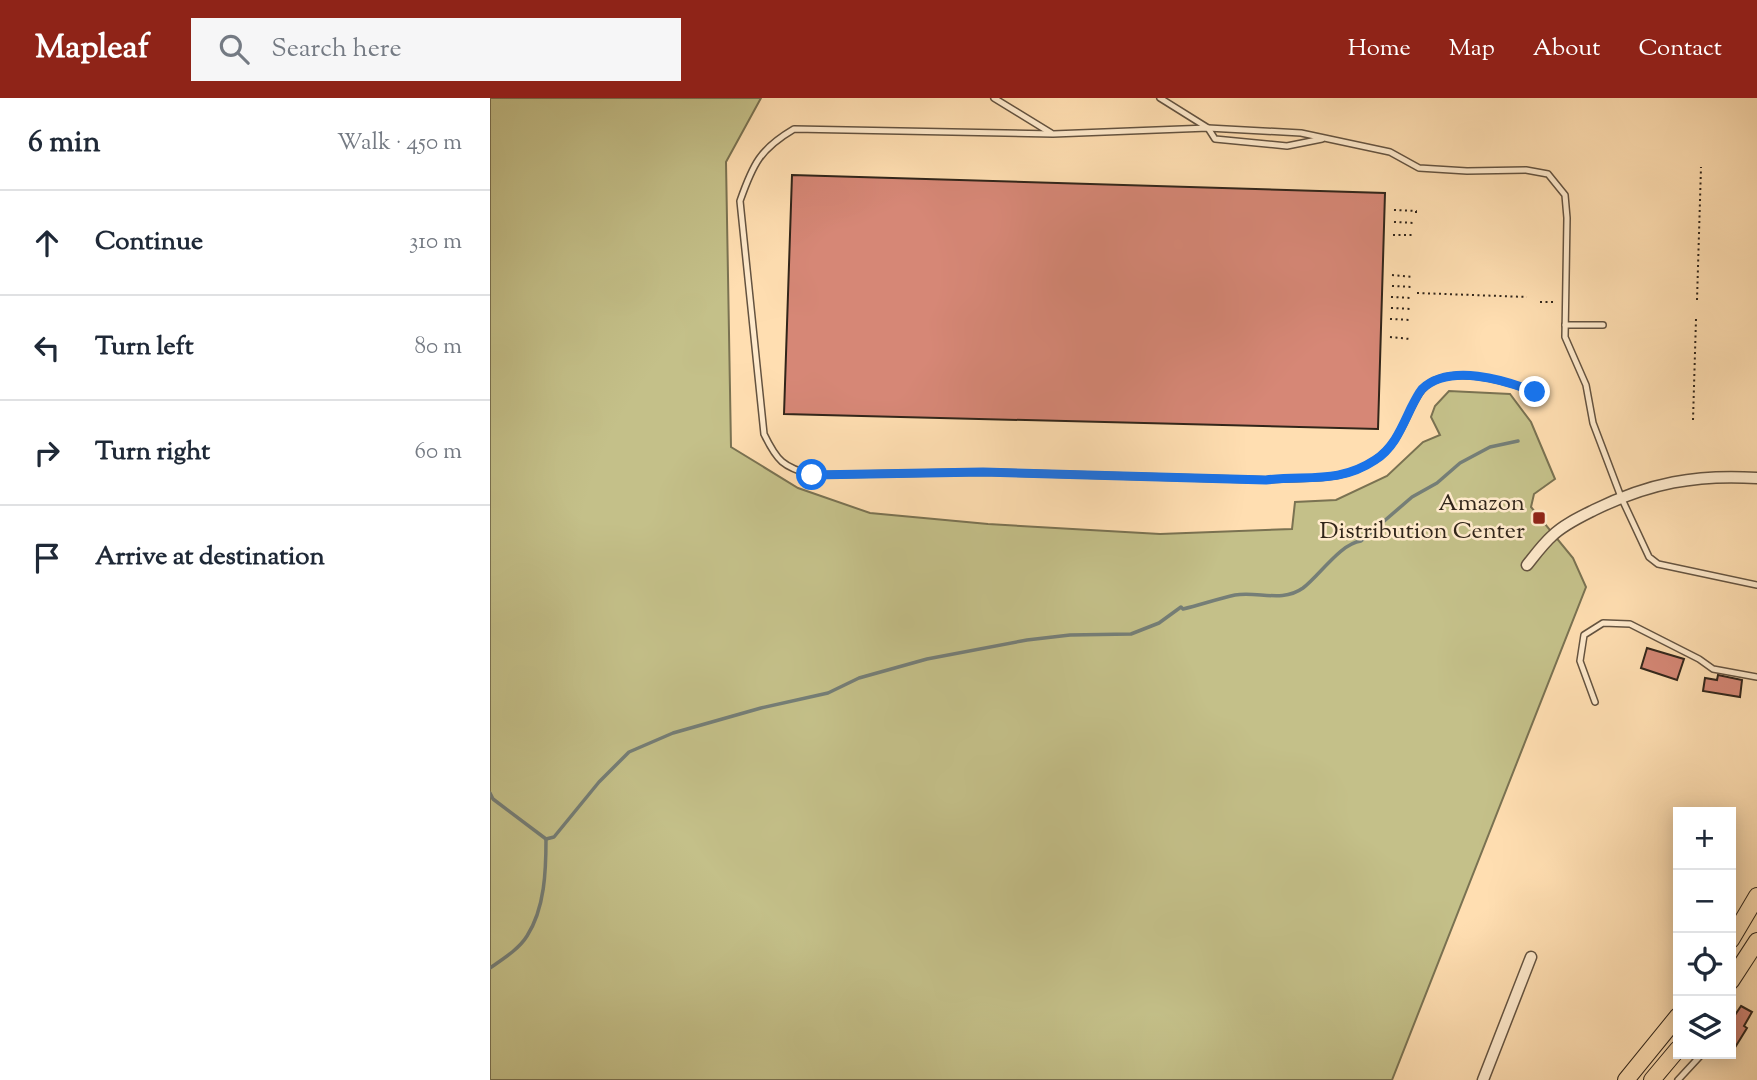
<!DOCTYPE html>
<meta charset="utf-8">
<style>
body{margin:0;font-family:"Sorts Mill Goudy",serif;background:#f6f6f7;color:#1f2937}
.controls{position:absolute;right:21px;bottom:21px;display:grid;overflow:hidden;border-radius:0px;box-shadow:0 4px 18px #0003}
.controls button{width:63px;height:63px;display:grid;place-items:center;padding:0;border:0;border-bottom:2px solid #e0e1e3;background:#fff;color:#1f2937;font:35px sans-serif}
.stop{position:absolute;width:21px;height:21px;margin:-16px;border:5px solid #1a73e8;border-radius:50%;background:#fff}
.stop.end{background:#1a73e8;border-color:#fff;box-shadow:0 2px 7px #0008}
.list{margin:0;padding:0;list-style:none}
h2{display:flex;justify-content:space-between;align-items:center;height:91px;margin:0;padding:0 28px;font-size:30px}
h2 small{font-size:23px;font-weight:400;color:#747a83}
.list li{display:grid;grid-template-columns:46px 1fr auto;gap:21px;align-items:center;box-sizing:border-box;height:105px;padding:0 28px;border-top:2px solid #e0e1e3}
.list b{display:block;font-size:26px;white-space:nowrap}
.list em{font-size:23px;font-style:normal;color:#747a83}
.icon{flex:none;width:38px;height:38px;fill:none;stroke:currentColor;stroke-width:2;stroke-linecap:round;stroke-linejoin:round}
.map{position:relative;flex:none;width:1267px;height:982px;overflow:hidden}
header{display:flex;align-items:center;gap:42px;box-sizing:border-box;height:98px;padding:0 35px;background:#8f2418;color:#fff}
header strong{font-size:33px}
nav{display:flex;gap:38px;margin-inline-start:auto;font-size:24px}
.search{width:490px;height:63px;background:#f6f6f7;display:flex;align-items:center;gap:18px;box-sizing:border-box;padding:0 24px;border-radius:0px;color:#747a83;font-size:26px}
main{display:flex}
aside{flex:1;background:#fff}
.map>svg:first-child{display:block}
</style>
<header>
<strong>Mapleaf</strong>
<div class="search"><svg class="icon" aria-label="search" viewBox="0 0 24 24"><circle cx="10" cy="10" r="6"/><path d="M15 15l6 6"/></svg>Search here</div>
<nav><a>Home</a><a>Map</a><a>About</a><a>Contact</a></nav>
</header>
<main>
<aside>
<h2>6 min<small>Walk · 450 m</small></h2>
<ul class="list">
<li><svg class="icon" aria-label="ahead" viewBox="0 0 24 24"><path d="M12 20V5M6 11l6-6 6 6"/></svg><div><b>Continue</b></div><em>310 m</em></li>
<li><svg class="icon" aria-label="left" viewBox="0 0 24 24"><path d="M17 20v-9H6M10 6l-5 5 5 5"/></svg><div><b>Turn left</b></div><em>80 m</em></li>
<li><svg class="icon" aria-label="right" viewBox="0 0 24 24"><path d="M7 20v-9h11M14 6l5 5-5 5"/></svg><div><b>Turn right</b></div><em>60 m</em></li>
<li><svg class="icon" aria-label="arrive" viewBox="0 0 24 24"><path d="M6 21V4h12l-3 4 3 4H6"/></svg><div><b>Arrive at destination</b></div></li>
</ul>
</aside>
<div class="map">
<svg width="1267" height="982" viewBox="0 0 1267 982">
<rect width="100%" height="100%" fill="#ffdeb1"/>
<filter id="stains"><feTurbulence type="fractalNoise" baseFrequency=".00286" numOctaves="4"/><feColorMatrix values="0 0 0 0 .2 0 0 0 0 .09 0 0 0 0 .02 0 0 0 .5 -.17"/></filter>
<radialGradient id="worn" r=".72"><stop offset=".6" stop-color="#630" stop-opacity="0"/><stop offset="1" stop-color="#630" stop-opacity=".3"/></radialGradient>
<polygon fill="#c4c089" stroke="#7a7252" stroke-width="2" points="0,0 271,0 236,64 241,349 308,390 380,415 498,426 670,436 802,431 805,404 846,402 897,378 933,344 950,337 941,319 945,308 959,293 1020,296 1041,324 1065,381 1044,396 1041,409 1083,460 1096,489 902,982 0,982"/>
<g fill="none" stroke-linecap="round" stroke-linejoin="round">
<g stroke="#757e77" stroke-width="3.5">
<polyline points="0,695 3,701 56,741"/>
<path d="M56 741 64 739 109 684 139 654 183 635 271 610 338 595 369 580 437 561 537 542 580 537 641 536 669 525 691 509 693 511C710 507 727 501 745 497 768 493 792 505 813 490 829 478 851 445 871 443L922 399 947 385 970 365 1000 349 1028 343"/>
<path d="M0 870C13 861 29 851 37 838 55 810 56 772 56 741"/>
</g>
</g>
<g fill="#d68776" stroke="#31251a" stroke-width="2">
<polygon points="302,77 895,95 888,331 294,316"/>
<polygon points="1157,550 1194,561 1187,582 1151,570"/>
<polygon points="1228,577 1252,582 1250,599 1213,593 1215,580 1227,582"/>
<polygon points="1251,908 1262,914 1254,928 1257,930 1241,956 1241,923"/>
</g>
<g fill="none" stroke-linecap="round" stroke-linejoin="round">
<g stroke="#645340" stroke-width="8">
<g id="lane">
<polyline points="504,0 561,35"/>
<polyline points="670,0 718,30 725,41 797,48 832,41"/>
<polyline points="1075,227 1113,227"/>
<path d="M1045 294C1017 283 950 262 929 296 915 318 909 347 885 362 849 386 816 378 776 382L493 374 322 377C293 369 287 363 274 336L250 103C263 66 270 51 304 31L563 36 718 30 811 35 900 54 929 70 977 73 1036 72 1058 76 1075 97 1077 120 1075 239 1096 287 1103 325 1131 399 1159 459 1168 466 1267 487"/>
<polyline points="1105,604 1090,563 1094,537 1113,525 1140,526 1209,561 1223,571 1267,579"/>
<polyline points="1188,982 1212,956"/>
</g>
</g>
<g stroke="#645340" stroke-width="13">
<g id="street">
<path d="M1037 467C1045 457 1053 446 1062 438 1073 427 1090 419 1104 412 1159 385 1206 376 1267 380"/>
<polyline points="993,982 1041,859"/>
</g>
</g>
<g stroke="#31251a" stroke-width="18">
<g id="primary">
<polyline points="1241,842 1267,798"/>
<polyline points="1241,883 1267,843"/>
<polyline points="1136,982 1188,918"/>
<polyline points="1162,982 1188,951"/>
</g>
</g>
<g stroke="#31251a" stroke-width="2" stroke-dasharray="2 3.5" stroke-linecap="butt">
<polyline points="904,112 926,113 926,116"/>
<polyline points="904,124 925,125"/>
<polyline points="903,137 925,137"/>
<polyline points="902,177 923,179"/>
<polyline points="902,188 923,189"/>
<polyline points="927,195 1037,199"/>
<polyline points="901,199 922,200"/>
<polyline points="1207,202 1211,69"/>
<polyline points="1050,204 1066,204"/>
<polyline points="901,210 922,211"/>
<polyline points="900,221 921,222"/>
<polyline points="900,239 920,241"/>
<polyline points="1203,322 1206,221"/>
</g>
<use href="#lane" stroke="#ffeacc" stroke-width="5"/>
<use href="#street" stroke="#ffeacc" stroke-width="10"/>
<use href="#primary" stroke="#ffdeb1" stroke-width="16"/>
</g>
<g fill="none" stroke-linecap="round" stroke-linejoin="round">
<path stroke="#1a73e8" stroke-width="9" d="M322 377 493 374 776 382C817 377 849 386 885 362 904 350 912 329 921 310 924 304 928 296 932 291 960 265 1015 282 1045 294"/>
</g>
<rect fill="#8f2418" stroke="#ffeacc" stroke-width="2.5" x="1042" y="413" width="14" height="14" rx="3.5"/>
<g text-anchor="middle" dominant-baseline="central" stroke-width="5" stroke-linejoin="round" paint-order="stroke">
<g font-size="24" fill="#31251a" stroke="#ffeacc" text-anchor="end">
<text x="1035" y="406">Amazon<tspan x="1035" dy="28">Distribution Center</tspan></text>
</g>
</g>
<rect width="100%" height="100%" filter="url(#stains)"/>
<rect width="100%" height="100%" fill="url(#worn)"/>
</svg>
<div class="controls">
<button>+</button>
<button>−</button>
<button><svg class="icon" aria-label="locate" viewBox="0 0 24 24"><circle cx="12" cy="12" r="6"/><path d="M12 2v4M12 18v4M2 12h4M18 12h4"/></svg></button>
<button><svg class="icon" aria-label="layers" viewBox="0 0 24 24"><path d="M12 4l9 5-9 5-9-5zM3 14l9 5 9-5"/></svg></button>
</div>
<div class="stop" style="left:322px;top:377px"></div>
<div class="stop end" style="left:1045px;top:294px"></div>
</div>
</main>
